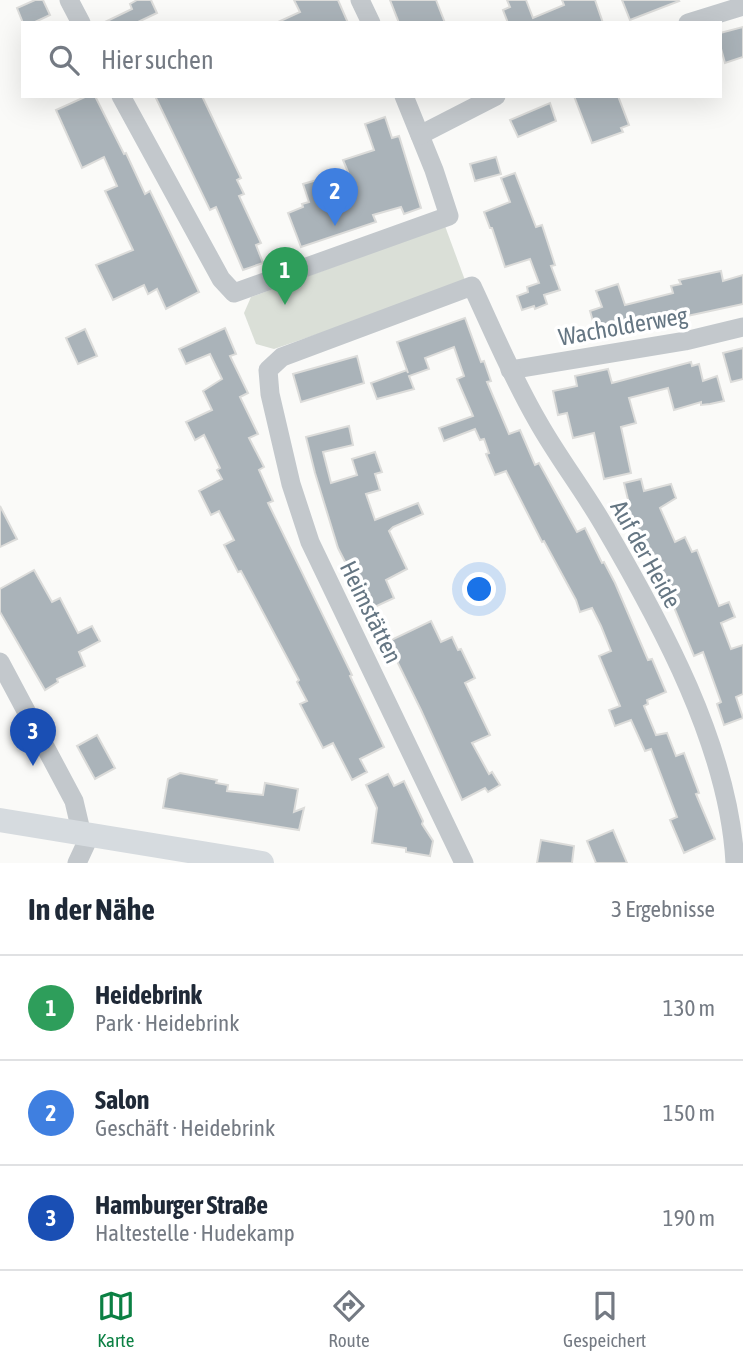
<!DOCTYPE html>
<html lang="de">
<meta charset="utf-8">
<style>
body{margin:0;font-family:"Asap Condensed",sans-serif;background:#f2f2f3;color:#1f2937}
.you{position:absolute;left:480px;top:590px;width:24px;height:24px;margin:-18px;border:5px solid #fff;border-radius:50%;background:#1a73e8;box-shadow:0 0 0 10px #1a73e833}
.badge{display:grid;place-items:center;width:46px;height:46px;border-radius:50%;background:#0b8043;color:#fff;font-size:23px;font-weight:700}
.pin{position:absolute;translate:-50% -58px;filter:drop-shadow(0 2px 4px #0008)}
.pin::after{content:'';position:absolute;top:37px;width:24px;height:21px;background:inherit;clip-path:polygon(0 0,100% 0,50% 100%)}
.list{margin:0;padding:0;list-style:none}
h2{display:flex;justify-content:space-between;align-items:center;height:91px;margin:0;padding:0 28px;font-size:30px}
h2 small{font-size:23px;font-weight:400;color:#747a83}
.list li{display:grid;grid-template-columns:46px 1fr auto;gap:21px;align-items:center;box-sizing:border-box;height:105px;padding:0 28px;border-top:2px solid #e0e1e3}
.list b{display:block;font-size:26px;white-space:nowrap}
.list p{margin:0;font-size:23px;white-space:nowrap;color:#747a83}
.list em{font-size:23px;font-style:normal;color:#747a83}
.icon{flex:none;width:38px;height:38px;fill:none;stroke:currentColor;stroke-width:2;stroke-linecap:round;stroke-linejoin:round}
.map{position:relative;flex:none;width:743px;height:863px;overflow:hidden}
.search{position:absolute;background:#fff;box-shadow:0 7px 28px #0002;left:21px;right:21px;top:21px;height:77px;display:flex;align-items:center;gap:18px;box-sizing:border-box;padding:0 24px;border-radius:0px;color:#747a83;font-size:26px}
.sheet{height:406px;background:#fff}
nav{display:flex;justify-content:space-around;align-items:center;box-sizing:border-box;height:98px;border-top:2px solid #e0e1e3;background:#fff;font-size:19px;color:#747a83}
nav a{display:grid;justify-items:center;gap:4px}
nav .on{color:#0b8043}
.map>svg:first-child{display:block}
</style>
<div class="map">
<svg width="743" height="863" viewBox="0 0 743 863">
<rect width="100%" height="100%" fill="#fafaf8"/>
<polygon fill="#dadfd7" points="445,226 466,283 274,349 256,344 244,313 251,297"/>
<g fill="#aab3b9" stroke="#dcdcda" stroke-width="2">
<polygon points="35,0 43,0 50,15 33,23 23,23 17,8"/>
<polygon points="137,0 151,0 157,13 136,23 103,23 132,9 130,4"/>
<polygon points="294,0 338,0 348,23 276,23 300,12"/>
<polygon points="390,0 436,0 445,23 399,23"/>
<polygon points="507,0 526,0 533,18 564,5 562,0 595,0 603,23 508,23 503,10 510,7"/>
<polygon points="622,0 678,0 679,1 630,20"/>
<polygon points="743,27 743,57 725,63 720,45 720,33"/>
<polygon points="87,96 95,96 124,154 126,153 145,194 150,191 199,292 166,309 157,289 148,294 144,285 113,300 96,265 133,250 105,191 117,186 104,157 82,168 56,110"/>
<polygon points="155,96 202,96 241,178 237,180 244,194 239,196 261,243 256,245 263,263 243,270 216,207 210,210"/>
<polygon points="574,96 618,96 629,125 621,128 623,132 592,143"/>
<polygon points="550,103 556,121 518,137 510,120"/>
<polygon points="385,117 392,138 399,136 421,208 404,214 401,207 373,215 376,222 301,247 288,213 303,207 302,204 309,202 303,184 317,180 319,183 348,172 343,160 374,150 365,124"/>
<polygon points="496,157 501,174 475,181 470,164"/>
<polygon points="515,173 536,227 542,225 555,265 551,266 560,290 544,295 547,304 535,309 534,306 522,310 517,296 528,292 527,287 539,283 530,259 505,267 492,228 490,228 484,212 510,202 501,178"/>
<polygon points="721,271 723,281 743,275 743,304 687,316 688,320 666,325 665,319 634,330 632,324 597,335 590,311 602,307 596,291 618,284 625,305 673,293 671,286 681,284 679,280"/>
<polygon points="465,318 481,362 484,361 491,381 487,382 509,434 520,430 535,465 539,463 577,532 585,528 602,563 604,562 615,583 648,660 652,659 666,692 647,700 648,704 644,706 656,735 667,733 676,756 684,753 699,793 696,794 715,839 684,853 670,820 677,817 651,749 645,751 631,720 615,726 609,710 620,706 599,656 611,651 601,626 592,608 580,612 576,600 544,541 542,542 506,471 495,475 486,454 489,453 484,439 480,440 475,429 444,441 439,428 473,416 457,379 464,376 454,347 425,358 429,369 409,376 414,389 377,399 371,383 407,370 408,373 397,342"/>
<polygon points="225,328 236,354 230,356 248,393 240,397 258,434 249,438 264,467 259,470 273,501 268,503 352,675 350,676 384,747 360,759 367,772 352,780 333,743 323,748 300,704 307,701 297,682 299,680 241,571 238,572 224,545 234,540 219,511 211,515 199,491 222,479 217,470 220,468 204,435 195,440 186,422 212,410 203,391 222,379 210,354 186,364 179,349"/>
<polygon points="85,329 97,356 78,364 66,338"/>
<polygon points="743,348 743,379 731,382 723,353"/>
<polygon points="357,356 364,383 301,402 293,374"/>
<polygon points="691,362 692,366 699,364 703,381 717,376 724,401 710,404 701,405 701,402 674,410 668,388 629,398 636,423 621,427 631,473 604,479 594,433 573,438 567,413 558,415 553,391 577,386 575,376 608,369 612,383"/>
<polygon points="349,426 353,445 323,452 331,483 357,475 352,459 375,452 382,472 375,474 380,490 366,494 375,520 418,503 423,514 393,527 389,531 407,569 386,580 394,598 366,611 356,590 359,589 338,548 315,473 306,437"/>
<polygon points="641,479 644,491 671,484 676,498 660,508 675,542 685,537 692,552 697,550 719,606 729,602 735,617 721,623 731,649 743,645 743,694 736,697 743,718 724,725 717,704 721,702 703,652 694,656 653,556 650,557 635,523 629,526 619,509 629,504 624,483"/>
<polygon points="0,506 17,539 0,547"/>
<polygon points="34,570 52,602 60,598 78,633 92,626 100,641 79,652 85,666 57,679 58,682 45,690 0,612 0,589"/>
<polygon points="431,621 441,642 452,637 458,650 461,649 475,678 465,683 490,735 472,743 489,774 492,772 500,785 488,792 485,788 462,800 421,710 396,659 393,660 385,643"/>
<polygon points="97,735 115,768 95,779 77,746"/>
<polygon points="180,773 217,780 216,783 228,785 227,791 263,795 265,783 298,789 294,812 304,808 299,830 163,808 168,779"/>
<polygon points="388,774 394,786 404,781 423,821 422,824 433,841 430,856 406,852 406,848 372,843 377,808 366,785"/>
<polygon points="613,830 627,863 596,863 587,841"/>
<polygon points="541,840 574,846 572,863 537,863"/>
</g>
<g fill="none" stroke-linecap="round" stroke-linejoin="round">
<g stroke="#c3c8cc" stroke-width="19">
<polyline points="69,0 81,23"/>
<polyline points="360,0 371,23"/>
<polyline points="688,23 743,6"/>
<polyline points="121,96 221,279 234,293 449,216 434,170 404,96"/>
<polyline points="420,135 496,96"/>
<polyline points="510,370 685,341 743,327"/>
<polyline points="0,662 74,801 82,835"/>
<polyline points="77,863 90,835"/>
<path d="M464 863 310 542 291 484 270 394 268 370 282 357 472 286C493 331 512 377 537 420 557 456 582 488 603 524 661 623 729 747 735 863"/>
</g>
<polyline stroke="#d6dbdf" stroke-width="24" points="0,820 262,863"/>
</g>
<g text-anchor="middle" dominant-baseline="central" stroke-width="7" stroke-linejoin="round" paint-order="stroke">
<g font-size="24" fill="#657683" stroke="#fff">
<text transform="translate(623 326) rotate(-10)">Wacholderweg</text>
<text transform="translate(646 554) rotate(61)">Auf der Heide</text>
<text transform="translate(371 612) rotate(64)">Heimstätten</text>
</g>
</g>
</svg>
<div class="you"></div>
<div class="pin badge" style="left:285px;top:305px;background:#2e9e5b">1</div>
<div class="pin badge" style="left:335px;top:226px;background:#3f7fe0">2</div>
<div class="pin badge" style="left:33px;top:766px;background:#1a4fb4">3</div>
<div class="search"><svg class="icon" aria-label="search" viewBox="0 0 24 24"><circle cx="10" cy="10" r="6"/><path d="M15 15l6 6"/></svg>Hier suchen</div>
</div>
<section class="sheet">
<h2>In der Nähe<small>3 Ergebnisse</small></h2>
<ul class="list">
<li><span class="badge" style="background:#2e9e5b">1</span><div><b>Heidebrink</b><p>Park · Heidebrink</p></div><em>130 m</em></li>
<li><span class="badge" style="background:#3f7fe0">2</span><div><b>Salon</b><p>Geschäft · Heidebrink</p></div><em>150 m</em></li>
<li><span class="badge" style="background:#1a4fb4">3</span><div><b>Hamburger Straße</b><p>Haltestelle · Hudekamp</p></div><em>190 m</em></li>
</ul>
</section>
<nav>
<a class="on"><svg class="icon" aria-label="map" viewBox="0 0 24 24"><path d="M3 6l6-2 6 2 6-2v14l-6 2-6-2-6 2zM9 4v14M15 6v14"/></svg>Karte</a>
<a><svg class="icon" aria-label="directions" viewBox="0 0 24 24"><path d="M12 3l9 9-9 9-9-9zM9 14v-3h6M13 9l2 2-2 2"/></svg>Route</a>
<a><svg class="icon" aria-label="saved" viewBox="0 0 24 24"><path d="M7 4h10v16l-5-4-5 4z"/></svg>Gespeichert</a>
</nav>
